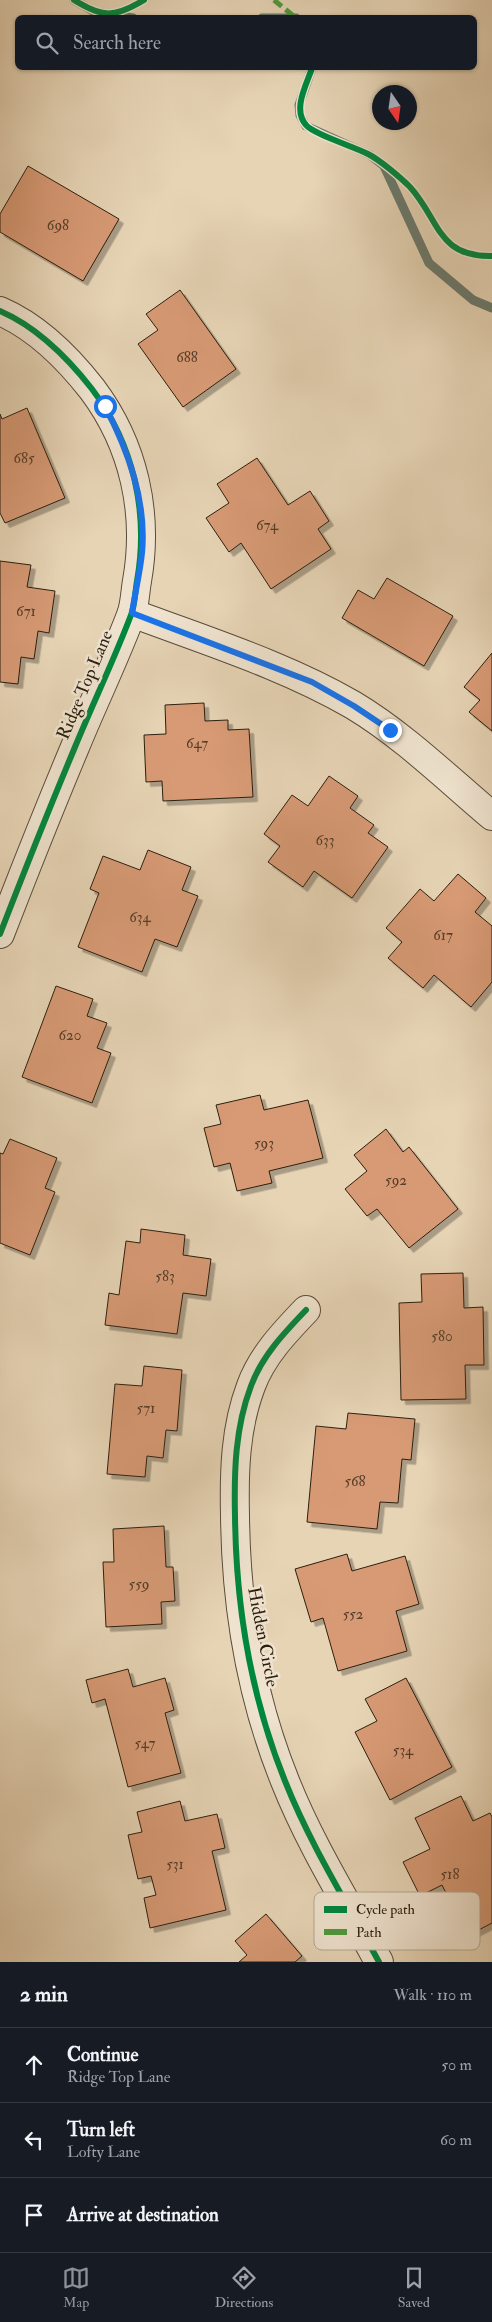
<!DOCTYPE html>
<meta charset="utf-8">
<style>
body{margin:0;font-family:"IM FELL Double Pica",serif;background:#20242c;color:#f1f3f6}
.compass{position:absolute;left:372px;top:85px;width:45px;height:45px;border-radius:50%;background:#171b24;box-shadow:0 1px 4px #0004;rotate:167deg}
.stop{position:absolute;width:15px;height:15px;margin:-11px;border:4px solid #1a73e8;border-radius:50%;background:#fff}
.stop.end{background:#1a73e8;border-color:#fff;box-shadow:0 1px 5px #0008}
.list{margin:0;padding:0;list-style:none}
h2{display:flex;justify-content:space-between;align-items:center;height:65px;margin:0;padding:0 20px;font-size:21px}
h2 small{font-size:16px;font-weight:400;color:#9ea1a6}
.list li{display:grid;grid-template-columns:32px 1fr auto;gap:15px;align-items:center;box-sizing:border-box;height:75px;padding:0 20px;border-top:1px solid #363941}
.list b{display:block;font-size:19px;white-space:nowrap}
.list p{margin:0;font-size:16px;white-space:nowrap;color:#9ea1a6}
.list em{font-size:16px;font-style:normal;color:#9ea1a6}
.icon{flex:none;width:28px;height:28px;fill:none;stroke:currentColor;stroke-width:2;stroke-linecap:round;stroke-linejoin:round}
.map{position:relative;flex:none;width:492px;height:1962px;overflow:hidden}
.search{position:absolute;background:#171b24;box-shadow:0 1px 4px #0004;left:15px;right:15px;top:15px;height:55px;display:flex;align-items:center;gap:12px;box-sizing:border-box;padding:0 18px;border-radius:8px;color:#9ea1a6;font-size:19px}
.sheet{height:290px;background:#171b24}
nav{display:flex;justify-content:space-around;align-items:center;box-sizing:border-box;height:70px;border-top:1px solid #363941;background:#171b24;font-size:14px;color:#9ea1a6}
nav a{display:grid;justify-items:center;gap:2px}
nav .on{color:#8c9099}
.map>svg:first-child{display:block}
</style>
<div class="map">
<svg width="492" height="1962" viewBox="0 0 492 1962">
<defs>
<filter id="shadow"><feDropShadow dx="4.5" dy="4.5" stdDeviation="0" flood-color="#0004"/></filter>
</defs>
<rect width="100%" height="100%" fill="#e6d4b5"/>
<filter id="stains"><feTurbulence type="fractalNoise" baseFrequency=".004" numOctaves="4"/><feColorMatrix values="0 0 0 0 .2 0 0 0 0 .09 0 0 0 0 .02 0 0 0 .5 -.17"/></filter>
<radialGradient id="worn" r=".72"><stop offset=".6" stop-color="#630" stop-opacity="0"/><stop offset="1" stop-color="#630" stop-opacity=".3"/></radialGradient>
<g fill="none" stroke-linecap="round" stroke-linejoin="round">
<g stroke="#6b7b6f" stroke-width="9">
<polyline points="74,0 95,12 133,18"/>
<polyline points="262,18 296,18"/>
<polyline points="312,68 299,105 300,115 306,126 370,155 384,166 429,263 473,300 492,308"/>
</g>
</g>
<g fill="#d79a74" stroke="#2b1f10" filter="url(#shadow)">
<polygon points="28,166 119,219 83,281 0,232 0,214"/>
<polygon points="180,290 236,369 183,407 138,344 158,330 146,314"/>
<polygon points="27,408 65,498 5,523 0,513 0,414 2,419"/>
<polygon points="257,458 288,505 310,491 329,521 318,529 331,549 271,589 241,543 229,552 206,518 229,503 217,484"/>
<polygon points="0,561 31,565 27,587 55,591 49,633 38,631 34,659 21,657 18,684 0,682"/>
<polygon points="387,578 453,616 424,666 342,618 358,590 374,599"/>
<polygon points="492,653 492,731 469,712 480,700 464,687"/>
<polygon points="204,703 205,721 228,720 228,730 249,729 253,797 163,801 162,781 146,782 144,735 166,734 165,705"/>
<polygon points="329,776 358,796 350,808 374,825 368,833 388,847 352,898 314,871 303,887 268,862 280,846 264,834 292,795 308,806"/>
<polygon points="148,850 191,867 182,890 198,896 177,947 155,939 142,972 78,947 99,893 90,889 103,856 140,870"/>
<polygon points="458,874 486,898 475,912 492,926 492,982 471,1007 434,975 423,988 388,958 402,942 386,928 420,889 434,901"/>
<polygon points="56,986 93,999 87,1016 107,1023 97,1048 111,1053 92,1103 22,1077"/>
<polygon points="260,1095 264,1110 308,1100 323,1158 269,1171 272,1183 237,1191 230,1163 214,1167 204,1128 221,1124 216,1105"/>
<polygon points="386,1129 403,1152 409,1147 458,1209 409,1248 377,1209 367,1216 345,1189 367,1171 354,1155"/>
<polygon points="10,1139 57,1158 45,1188 55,1192 30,1255 0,1243 0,1153 3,1154"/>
<polygon points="141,1229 185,1235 183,1255 211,1259 206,1296 183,1293 177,1334 105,1325 109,1293 119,1295 126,1241 140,1243"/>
<polygon points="463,1273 464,1308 483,1307 484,1365 465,1365 466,1399 401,1400 399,1303 422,1302 421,1274"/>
<polygon points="144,1366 182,1370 177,1431 166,1430 163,1458 147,1456 145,1477 107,1474 115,1384 142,1386"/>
<polygon points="348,1413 415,1419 411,1460 402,1459 398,1503 380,1502 377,1529 307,1522 316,1426 346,1429"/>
<polygon points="164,1526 166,1567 173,1567 175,1601 161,1602 162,1624 106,1627 103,1562 114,1562 113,1529"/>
<polygon points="347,1554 352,1571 405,1556 419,1604 396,1611 407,1651 338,1671 323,1618 311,1622 295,1569"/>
<polygon points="128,1669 133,1687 165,1678 174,1710 165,1713 181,1773 128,1787 105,1699 92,1703 86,1680"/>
<polygon points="406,1678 452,1767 390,1800 355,1732 377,1721 365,1699"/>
<polygon points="461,1796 473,1821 490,1813 492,1817 492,1923 467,1936 442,1885 420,1896 403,1862 430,1849 415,1818"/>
<polygon points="180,1801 185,1821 217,1814 225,1848 212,1851 226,1910 150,1928 144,1898 156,1895 151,1876 138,1879 128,1835 142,1832 137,1812"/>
<polygon points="266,1914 302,1956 295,1962 239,1962 247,1955 235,1941"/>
</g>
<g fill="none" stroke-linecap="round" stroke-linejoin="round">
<g stroke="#5a4c39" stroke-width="30">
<g id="minor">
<path d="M0 311C37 327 67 357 92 389 134 445 149 513 137 581 135 592 135 605 131 615 114 660 93 703 75 747 49 809 24 872 0 934"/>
<path d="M132 613C206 641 284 665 353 705 403 735 447 778 492 816"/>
<path d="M306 1310C284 1333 262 1356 251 1386 235 1428 234 1472 235 1516 236 1607 251 1697 285 1781 310 1844 347 1903 379 1962"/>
</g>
</g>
<use href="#minor" stroke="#efe3cf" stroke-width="28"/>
<polyline stroke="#4f9a3c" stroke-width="5" stroke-dasharray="10 5" stroke-linecap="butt" points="274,0 296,18"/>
<g stroke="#efe3cf" stroke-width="9">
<g id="cycleway">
<path d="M74 0C103 18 114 18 144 0"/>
<path d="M312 68C307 84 292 109 306 125 313 134 355 147 368 154 380 160 401 178 410 187 440 220 437 257 492 256"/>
<path d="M0 311C37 327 67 357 92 389 134 445 149 513 137 581 135 592 135 605 131 615 114 660 93 703 75 747 49 809 24 872 0 934"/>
<path d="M306 1310C284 1333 262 1356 251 1386 235 1428 234 1472 235 1516 236 1607 251 1697 285 1781 310 1844 347 1903 379 1962"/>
</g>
</g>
<use href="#cycleway" stroke="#00873e" stroke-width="6"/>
</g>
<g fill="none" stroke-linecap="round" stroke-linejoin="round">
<path stroke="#1a73e8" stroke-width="6" d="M105 406C128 451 147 501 142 553 140 573 135 593 132 613L312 682 354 706 390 730"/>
</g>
<g text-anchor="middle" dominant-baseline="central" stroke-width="5" stroke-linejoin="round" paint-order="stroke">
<g font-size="15" fill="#563e29">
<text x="58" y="225">698</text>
<text x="187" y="357">688</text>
<text x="24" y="458">685</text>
<text x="267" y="525">674</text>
<text x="26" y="611">671</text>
<text x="197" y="743">647</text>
<text x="325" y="840">633</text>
<text x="140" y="917">634</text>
<text x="443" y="935">617</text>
<text x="70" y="1035">620</text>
<text x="264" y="1143">593</text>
<text x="396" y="1180">592</text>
<text x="165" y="1276">583</text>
<text x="442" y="1336">580</text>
<text x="146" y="1408">571</text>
<text x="355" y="1481">568</text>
<text x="139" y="1584">559</text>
<text x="353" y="1614">552</text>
<text x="145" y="1743">547</text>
<text x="403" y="1750">534</text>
<text x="175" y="1864">531</text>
<text x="450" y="1874">518</text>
</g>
<g font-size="18" fill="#2b1f10" stroke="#efe3cf">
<text transform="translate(85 685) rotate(-67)">Ridge Top Lane</text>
<text transform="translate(263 1637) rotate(79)">Hidden Circle</text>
</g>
</g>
<rect x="314" y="1892" width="166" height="58" rx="8" fill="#efe3cf" stroke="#b4a896" stroke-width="1"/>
<rect x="324" y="1906" width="23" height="7" fill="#00873e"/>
<rect x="324" y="1929" width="23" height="6" fill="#4f9a3c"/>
<g font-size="14" fill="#2b1f10">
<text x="356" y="1914">Cycle path</text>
<text x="356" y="1937">Path</text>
</g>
<rect width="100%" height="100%" filter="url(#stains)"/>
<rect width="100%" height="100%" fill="url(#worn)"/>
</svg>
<svg class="compass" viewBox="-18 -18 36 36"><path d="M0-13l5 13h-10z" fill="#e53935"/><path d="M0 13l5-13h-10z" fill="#9ea1a6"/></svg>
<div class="stop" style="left:105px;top:406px"></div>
<div class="stop end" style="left:390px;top:730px"></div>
<div class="search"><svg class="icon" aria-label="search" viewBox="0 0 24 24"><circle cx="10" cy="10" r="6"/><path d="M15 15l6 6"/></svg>Search here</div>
</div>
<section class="sheet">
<h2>2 min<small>Walk · 110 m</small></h2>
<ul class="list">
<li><svg class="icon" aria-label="ahead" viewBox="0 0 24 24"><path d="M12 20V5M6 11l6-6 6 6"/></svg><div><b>Continue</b><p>Ridge Top Lane</p></div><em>50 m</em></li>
<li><svg class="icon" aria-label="left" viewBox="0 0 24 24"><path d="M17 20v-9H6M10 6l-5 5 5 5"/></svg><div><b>Turn left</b><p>Lofty Lane</p></div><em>60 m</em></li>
<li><svg class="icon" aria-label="arrive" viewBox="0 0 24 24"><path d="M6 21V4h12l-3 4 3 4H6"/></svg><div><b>Arrive at destination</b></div></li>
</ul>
</section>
<nav>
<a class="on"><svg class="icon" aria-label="map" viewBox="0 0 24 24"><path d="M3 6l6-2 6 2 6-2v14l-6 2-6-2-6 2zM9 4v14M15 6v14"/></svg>Map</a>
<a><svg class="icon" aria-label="directions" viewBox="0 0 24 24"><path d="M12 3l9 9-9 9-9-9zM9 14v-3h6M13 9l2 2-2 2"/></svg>Directions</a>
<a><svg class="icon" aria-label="saved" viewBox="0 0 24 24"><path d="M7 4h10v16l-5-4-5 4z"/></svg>Saved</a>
</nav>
